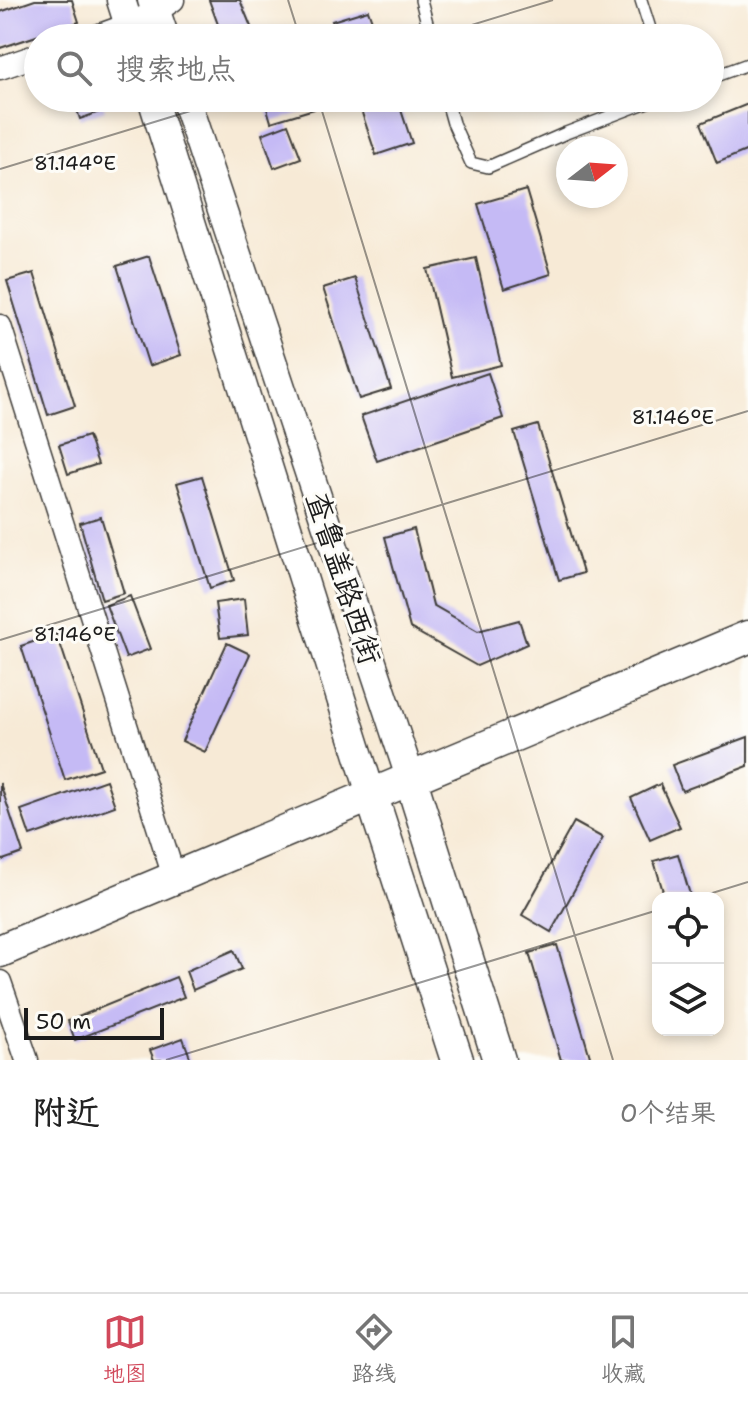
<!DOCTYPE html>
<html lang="zh">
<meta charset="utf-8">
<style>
body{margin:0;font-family:"Shantell Sans","LXGW WenKai TC",sans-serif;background:#f6f6f6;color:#222}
.controls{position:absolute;right:24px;bottom:24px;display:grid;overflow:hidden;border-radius:16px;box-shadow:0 4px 12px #0003}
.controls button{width:72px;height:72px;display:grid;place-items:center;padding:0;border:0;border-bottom:2px solid #e0e0e0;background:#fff;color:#222;font:40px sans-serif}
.compass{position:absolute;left:556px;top:136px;width:72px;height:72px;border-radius:50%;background:#fff;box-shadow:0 4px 12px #0003;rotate:73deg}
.scale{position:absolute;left:24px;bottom:20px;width:140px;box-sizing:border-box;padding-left:8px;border:4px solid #1c1c1c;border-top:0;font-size:22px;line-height:28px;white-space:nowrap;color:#1c1c1c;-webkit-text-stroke:6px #fdfcf7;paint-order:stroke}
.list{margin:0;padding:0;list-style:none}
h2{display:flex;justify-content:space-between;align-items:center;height:104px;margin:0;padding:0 32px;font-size:34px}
h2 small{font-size:26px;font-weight:400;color:#767676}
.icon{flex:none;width:44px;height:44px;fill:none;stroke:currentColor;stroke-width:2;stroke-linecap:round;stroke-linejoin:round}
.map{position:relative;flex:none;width:748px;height:1060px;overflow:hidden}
.search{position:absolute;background:#fff;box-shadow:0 4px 12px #0003;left:24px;right:24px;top:24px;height:88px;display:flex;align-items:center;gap:20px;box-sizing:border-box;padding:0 28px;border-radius:44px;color:#767676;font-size:30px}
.sheet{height:232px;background:#fff}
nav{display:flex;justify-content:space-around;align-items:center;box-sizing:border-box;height:112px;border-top:2px solid #e0e0e0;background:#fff;font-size:22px;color:#767676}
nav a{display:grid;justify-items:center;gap:4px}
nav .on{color:#d1495b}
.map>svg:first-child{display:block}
</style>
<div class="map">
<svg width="748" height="1060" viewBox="0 0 748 1060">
<rect width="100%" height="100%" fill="#fdfcf7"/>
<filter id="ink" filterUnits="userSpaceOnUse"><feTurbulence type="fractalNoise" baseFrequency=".0125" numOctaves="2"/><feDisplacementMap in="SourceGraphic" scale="16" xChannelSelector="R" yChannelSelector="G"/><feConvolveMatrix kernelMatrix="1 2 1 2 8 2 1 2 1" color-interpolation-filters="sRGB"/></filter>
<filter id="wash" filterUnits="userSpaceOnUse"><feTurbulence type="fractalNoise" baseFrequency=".006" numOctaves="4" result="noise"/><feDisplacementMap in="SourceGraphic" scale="32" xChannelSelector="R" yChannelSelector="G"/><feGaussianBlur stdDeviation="1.8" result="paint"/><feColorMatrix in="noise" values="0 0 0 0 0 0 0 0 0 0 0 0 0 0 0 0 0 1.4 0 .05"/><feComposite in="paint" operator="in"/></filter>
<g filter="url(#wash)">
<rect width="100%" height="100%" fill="#f7ead6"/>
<g id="blocks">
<g fill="#c5baf5">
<polygon points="35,0 72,0 79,22 0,48 0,12"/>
<polygon points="209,0 240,0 254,34 243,38 223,38"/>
<polygon points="368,10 378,38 338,38 332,21"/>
<polygon points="291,29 294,38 262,38 262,37"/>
<polygon points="73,98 101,98 105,110 80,119"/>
<polygon points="264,98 311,98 314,109 271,122"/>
<polygon points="357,98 397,98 412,143 376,155"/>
<polygon points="748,104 748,150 717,163 701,123"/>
<polygon points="288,124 301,158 274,168 262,134"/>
<polygon points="526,190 551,274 504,289 478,204"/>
<polygon points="149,256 181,355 149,366 117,266"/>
<polygon points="476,258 501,365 452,377 427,269"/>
<polygon points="34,273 75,406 48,415 7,281"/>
<polygon points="355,278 391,389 359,399 323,288"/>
<polygon points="488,373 503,418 377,461 361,416"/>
<polygon points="538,425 583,573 559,580 514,432"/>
<polygon points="88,436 98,464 68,474 59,445"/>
<polygon points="202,476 234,580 210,588 177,483"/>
<polygon points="101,517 124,593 102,600 80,523"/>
<polygon points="414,529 433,605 478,631 519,620 527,644 477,666 410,628 385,537"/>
<polygon points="130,596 150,649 126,658 106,605"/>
<polygon points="244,599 248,635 220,638 215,603"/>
<polygon points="57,634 101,768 65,780 21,646"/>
<polygon points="227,643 250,654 205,752 182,741"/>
<polygon points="748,737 748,766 682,791 672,765"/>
<polygon points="106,780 115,806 30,836 21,810"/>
<polygon points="0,783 23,853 0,861"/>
<polygon points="660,784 680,827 650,840 631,798"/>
<polygon points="574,822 603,838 551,932 522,915"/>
<polygon points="678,854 691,898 665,898 654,861"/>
<polygon points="557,945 591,1060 561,1060 529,953"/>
<polygon points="234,950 242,969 193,990 186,971"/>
<polygon points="176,977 184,997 75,1040 68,1021"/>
<polygon points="183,1038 191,1060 154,1060 150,1050"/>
</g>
</g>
</g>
<g filter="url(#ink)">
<use href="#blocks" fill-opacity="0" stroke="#3d3b38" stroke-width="2"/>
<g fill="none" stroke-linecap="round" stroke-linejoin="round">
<g stroke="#3d3b38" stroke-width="14">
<g id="service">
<polyline points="421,0 431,38"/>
<polyline points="641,0 653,38"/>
<polyline points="710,78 748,64"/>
<polyline points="446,98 453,123 471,163 488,167 566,133 658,98"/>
</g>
</g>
<g stroke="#3d3b38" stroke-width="25">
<g id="minor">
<path d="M91 38C121 28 148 18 173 0"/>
<polyline points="0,68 38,55"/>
<polyline points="0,326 174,877"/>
<polyline points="0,982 27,1060"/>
</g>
</g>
<g stroke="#3d3b38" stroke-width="31">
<g id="tertiary">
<polyline points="121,0 133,38"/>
<polyline points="152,0 165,38"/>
<polyline points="152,98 371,794"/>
<polyline points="185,98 410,777"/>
</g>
</g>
<g stroke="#3d3b38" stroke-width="35">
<g id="secondary">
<polyline points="410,777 499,1060"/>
<polyline points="371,794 457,1060"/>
<polyline points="0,951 748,637"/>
</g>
</g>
<use href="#service" stroke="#fff" stroke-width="11"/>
<use href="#minor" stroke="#fff" stroke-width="22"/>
<use href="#tertiary" stroke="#fff" stroke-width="28"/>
<use href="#secondary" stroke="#fff" stroke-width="32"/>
</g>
</g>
<path fill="none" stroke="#1c1c1c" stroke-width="2" stroke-opacity="0.45" d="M288 0 300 38M429 38 553 0M318 98 613 1060M0 169 233 98M0 640 748 411M696 898 748 882M166 1060 658 910"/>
<g text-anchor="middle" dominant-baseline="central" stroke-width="6" stroke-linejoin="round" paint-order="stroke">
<g font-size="30" fill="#1c1c1c" stroke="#fdfcf7">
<text transform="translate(344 578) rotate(72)">查鲁盖路西街</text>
</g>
</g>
<g font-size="20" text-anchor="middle" fill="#1c1c1c" stroke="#fdfcf7" stroke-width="6" stroke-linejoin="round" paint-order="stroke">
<text x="75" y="170">81.144°E</text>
<text x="673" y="424">81.146°E</text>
<text x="75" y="641">81.146°E</text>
</g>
</svg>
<div class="controls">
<button><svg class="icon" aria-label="locate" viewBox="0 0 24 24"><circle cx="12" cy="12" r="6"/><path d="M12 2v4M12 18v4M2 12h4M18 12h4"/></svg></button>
<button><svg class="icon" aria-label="layers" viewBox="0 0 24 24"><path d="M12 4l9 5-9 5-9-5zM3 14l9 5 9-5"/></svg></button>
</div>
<svg class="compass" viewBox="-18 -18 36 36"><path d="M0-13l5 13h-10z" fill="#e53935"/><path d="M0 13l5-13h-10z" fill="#767676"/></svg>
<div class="scale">50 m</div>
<div class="search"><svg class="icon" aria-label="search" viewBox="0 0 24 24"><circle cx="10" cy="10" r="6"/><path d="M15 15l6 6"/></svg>搜索地点</div>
</div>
<section class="sheet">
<h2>附近<small>0个结果</small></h2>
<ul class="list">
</ul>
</section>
<nav>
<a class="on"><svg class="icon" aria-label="map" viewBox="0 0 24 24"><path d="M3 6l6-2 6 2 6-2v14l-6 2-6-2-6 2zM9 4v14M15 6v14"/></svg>地图</a>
<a><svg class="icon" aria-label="directions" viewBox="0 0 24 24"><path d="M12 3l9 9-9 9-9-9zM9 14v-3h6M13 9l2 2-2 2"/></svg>路线</a>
<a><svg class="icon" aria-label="saved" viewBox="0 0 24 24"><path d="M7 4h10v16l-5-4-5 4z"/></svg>收藏</a>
</nav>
